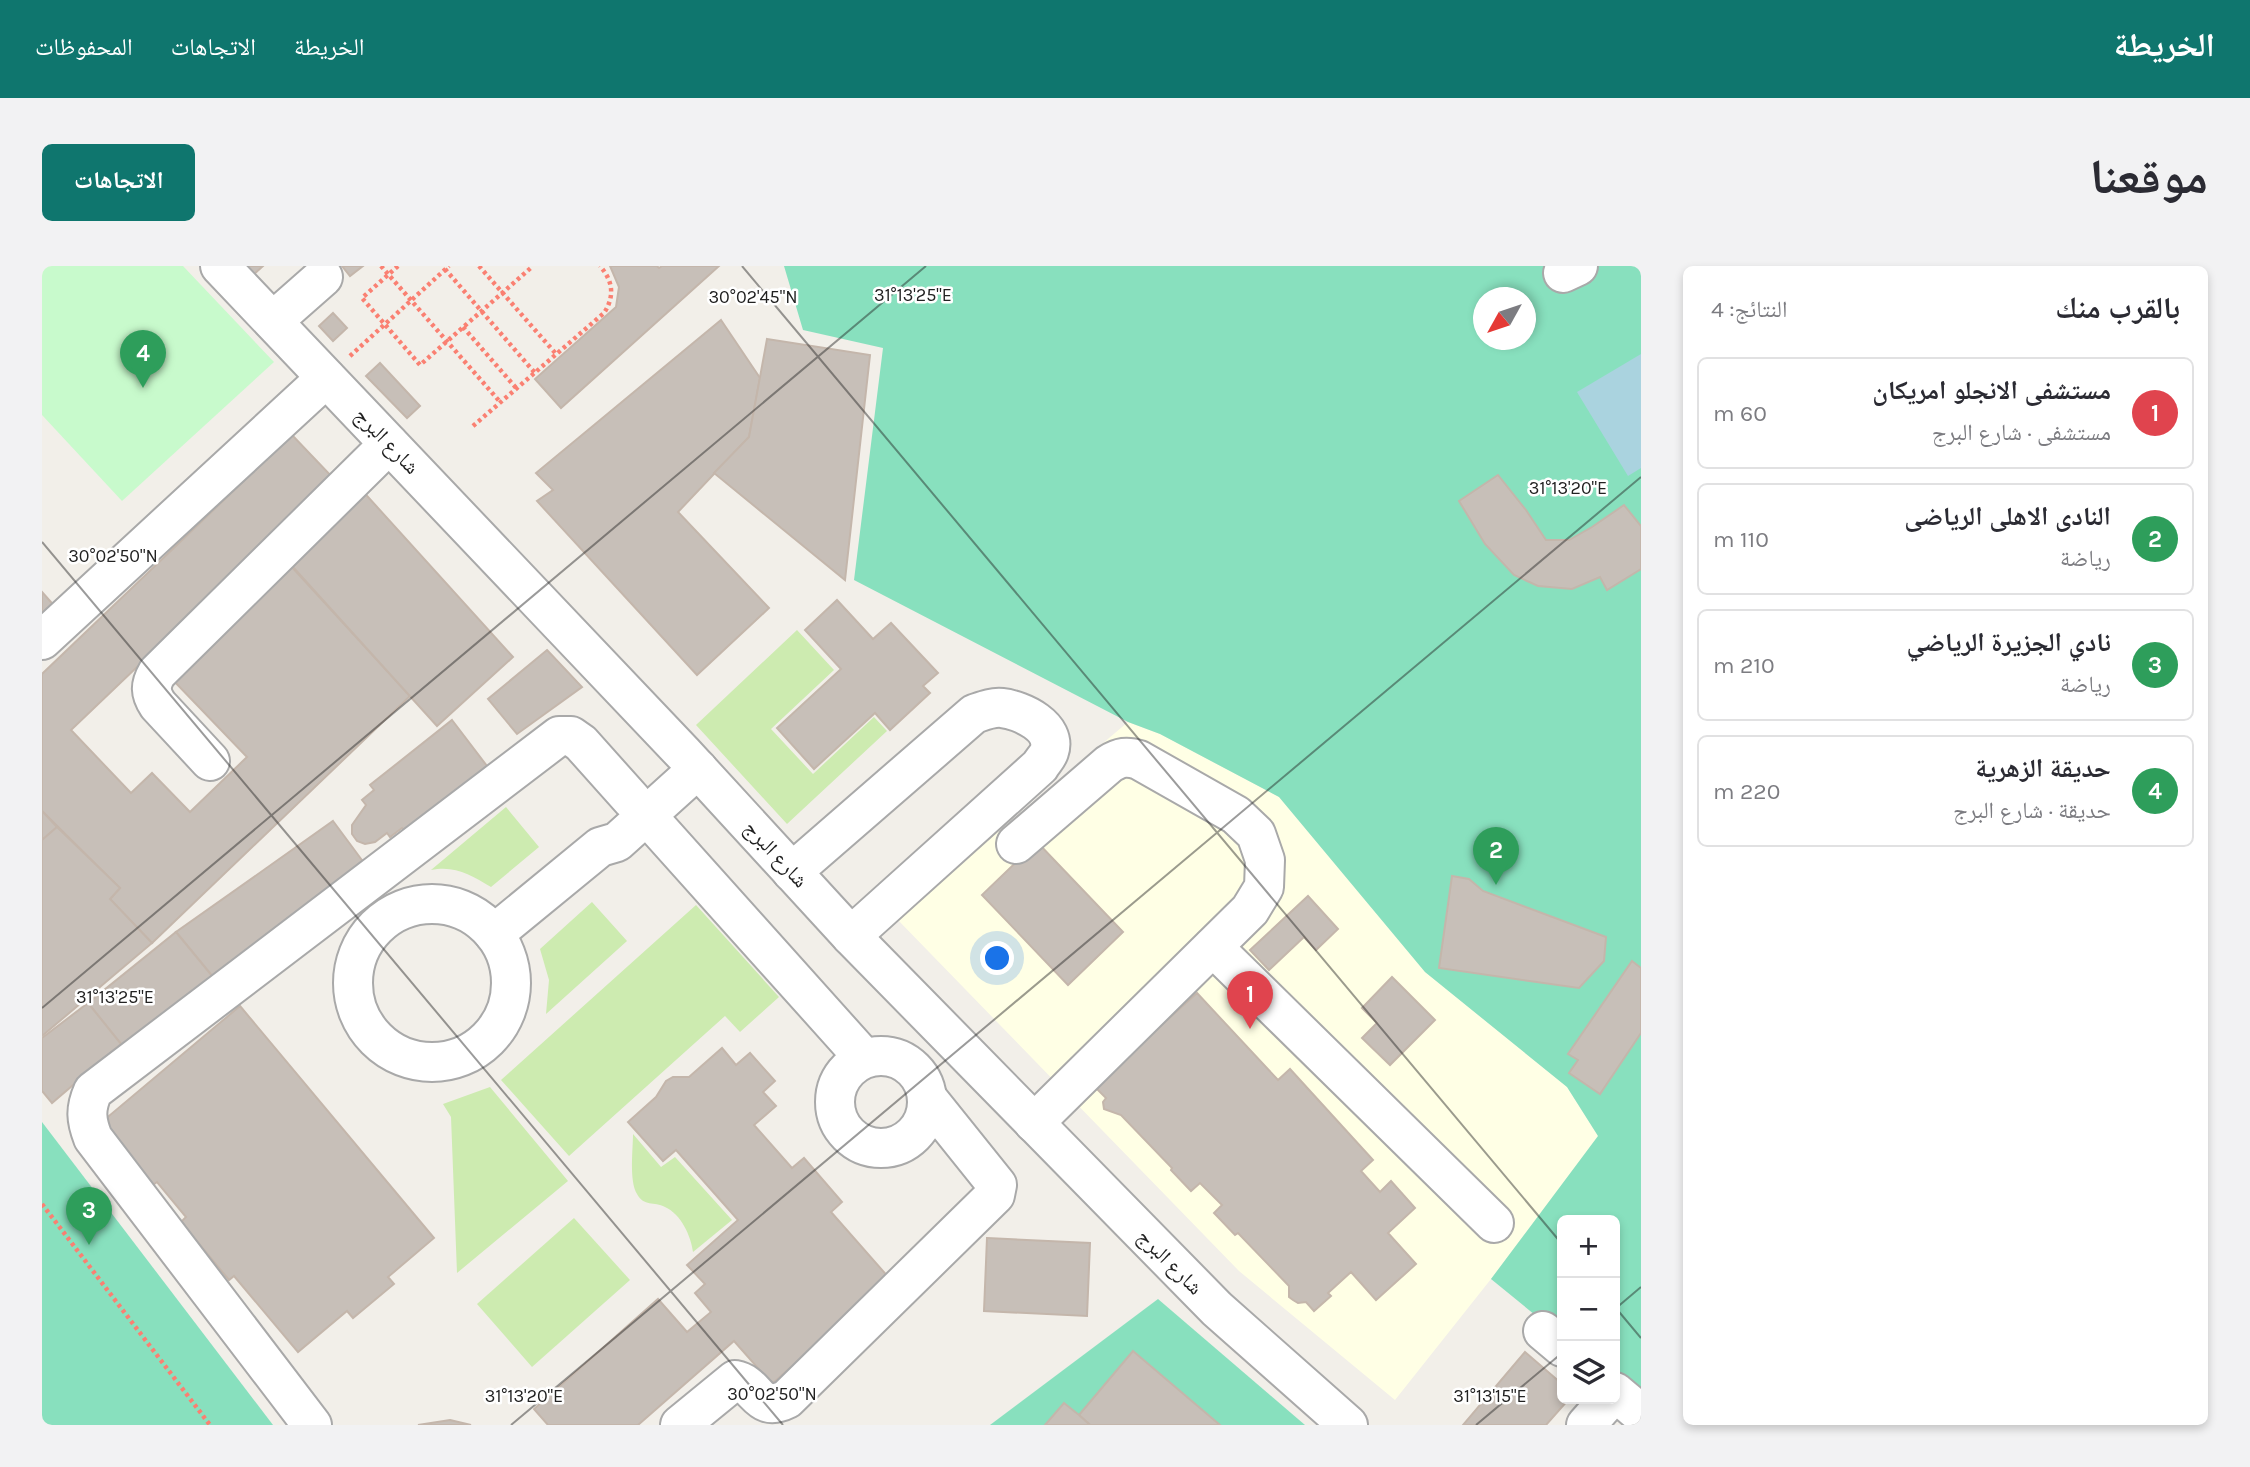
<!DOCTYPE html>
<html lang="ar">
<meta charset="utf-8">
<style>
body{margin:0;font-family:Karla,"Noto Naskh Arabic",sans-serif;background:#f2f2f3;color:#2b2b33;direction:rtl}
.controls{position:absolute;right:21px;bottom:21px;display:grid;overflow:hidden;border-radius:10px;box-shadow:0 4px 10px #0003}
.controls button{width:63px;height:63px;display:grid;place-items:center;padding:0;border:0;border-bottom:2px solid #e1e1e2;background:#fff;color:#2b2b33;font:35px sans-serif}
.compass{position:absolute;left:1431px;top:21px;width:63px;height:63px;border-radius:50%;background:#fff;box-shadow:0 4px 10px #0003;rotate:230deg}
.you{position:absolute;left:956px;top:693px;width:24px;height:24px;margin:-18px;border:5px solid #fff;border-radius:50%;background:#1a73e8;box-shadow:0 0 0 10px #1a73e833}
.badge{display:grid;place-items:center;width:46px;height:46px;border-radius:50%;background:#0f766e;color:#fff;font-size:23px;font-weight:700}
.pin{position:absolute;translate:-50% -58px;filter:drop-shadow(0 2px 4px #0008)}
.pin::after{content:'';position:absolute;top:37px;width:24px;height:21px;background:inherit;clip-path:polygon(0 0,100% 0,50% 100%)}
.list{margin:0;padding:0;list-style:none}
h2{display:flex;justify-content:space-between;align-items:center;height:91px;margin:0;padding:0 28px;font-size:30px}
h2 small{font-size:23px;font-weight:400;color:#7c7c81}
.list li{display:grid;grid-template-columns:46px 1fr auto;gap:21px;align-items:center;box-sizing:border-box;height:112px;margin:0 14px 14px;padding:0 14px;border:2px solid #e1e1e2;border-radius:10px}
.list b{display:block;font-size:26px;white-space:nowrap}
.list p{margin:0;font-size:23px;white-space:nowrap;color:#7c7c81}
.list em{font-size:23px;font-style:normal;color:#7c7c81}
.icon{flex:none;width:38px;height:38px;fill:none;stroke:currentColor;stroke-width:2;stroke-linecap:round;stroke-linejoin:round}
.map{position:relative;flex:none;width:1599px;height:1159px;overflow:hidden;direction:ltr;border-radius:10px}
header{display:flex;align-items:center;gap:42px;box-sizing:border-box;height:98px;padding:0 35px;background:#0f766e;color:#fff}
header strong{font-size:33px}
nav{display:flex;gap:38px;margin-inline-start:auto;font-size:24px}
.intro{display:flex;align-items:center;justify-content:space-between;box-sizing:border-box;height:168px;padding:0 42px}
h1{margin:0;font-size:49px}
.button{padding:18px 32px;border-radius:10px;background:#0f766e;color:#fff;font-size:24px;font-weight:700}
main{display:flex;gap:42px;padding:0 42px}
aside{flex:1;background:#fff;border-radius:10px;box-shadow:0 4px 10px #0003}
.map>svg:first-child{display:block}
</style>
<header>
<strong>الخريطة</strong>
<nav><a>الخريطة</a><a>الاتجاهات</a><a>المحفوظات</a></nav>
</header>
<div class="intro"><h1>موقعنا</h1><a class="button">الاتجاهات</a></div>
<main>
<aside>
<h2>بالقرب منك<small>النتائج: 4</small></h2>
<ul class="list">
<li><span class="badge" style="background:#e0444e">1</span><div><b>مستشفى الانجلو امريكان</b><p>مستشفى · شارع البرج</p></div><em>60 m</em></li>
<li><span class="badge" style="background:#2e9e5b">2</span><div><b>النادى الاهلى الرياضى</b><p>رياضة</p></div><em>110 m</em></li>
<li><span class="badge" style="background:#2e9e5b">3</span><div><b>نادي الجزيرة الرياضي</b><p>رياضة</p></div><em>210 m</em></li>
<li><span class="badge" style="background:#2e9e5b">4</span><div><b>حديقة الزهرية</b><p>حديقة · شارع البرج</p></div><em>220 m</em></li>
</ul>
</aside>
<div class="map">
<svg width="1599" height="1159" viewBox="0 0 1599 1159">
<rect width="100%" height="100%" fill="#f2efe9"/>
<polygon fill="#ffffe5" points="1086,456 1118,468 1237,531 1383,706 1525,821 1556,870 1449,1013 1353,1134 1197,1005 854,652"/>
<g fill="#cdebb0">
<polygon points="755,364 792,404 729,463 771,508 832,451 845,465 745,558 654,459"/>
<path d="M464 541 497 581 449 621C429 609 413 599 389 604Z"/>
<polygon points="550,636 585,675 504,748 507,714 498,683"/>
<polygon points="654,639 737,731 698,766 683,750 527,890 459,814"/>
<polygon points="448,821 526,915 415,1007 409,851 401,838"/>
<path d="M591 868 619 901 633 891 690 954 651 986C649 970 639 948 623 941 612 935 602 941 595 928 587 915 591 883 591 868Z"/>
<polygon points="532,952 588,1014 490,1101 435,1038"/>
</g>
<polygon fill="#c8facc" points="0,0 141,0 232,96 80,235 0,149"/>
<g fill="#88e0be" fill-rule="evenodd">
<path d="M742 0H1599V1136L1573 1114V954H1520V1071L1449 1013 1556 870 1525 821 1383 706 1237 531 1118 468 1086 456 812 314 841 82 761 64ZM1442 32H1484V74H1442Z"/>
<polygon points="0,856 231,1159 0,1159"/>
<polygon points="1116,1033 1263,1159 948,1159"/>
</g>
<polygon fill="#aad3df" points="1599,88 1599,202 1586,210 1535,126"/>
<g fill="#c7bfb8" stroke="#c4b6ab" stroke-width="2">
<polygon points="201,0 221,0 210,10"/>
<polygon points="300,0 321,0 308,10"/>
<polygon points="568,0 615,0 617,2 620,0 677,0 519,142 493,113 574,41 577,21"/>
<polygon points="291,47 305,62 291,75 277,60"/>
<polygon points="679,54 718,112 707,171 636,246 727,342 655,409 495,235 511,224 494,207"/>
<polygon points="725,73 828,89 803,314 672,207 707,171"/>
<polygon points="338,97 378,140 365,152 324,110"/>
<polygon points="250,169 292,213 29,464 89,527 110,507 148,546 205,491 129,412 248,299 368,430 110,677 68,633 78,622 0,545 0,408"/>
<polygon points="1456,209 1484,244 1504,274 1527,274 1550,261 1582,239 1599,260 1599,303 1565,324 1558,311 1530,323 1496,320 1472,309 1443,278 1417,235"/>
<polygon points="317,221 471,391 395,460 241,290"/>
<polygon points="0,326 16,344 0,360"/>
<polygon points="795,334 831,373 849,357 896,407 881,420 888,427 848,464 833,447 772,503 735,462 799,403 763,364"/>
<polygon points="505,384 540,421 475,468 446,433"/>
<polygon points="410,454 445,500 439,505 444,511 365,568 360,562 348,571 345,567 333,576 323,578 315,575 310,568 310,559 324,539 320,534 332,524 328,519"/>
<polygon points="0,545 15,561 0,574"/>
<polygon points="291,555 325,601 171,711 134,666"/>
<polygon points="15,561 78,622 68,633 110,677 0,770 0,574"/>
<polygon points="995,576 1081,666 1026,719 940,629"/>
<polygon points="1410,610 1427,613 1441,625 1564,671 1562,695 1537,722 1397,702"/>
<polygon points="1266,630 1296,663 1274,684 1262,671 1227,704 1208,684"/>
<polygon points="134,666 171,711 83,783 46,737"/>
<polygon points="1590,695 1599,702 1599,767 1558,828 1527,807 1536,794 1526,788"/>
<polygon points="1350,711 1393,754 1348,799 1320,772 1335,757 1320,742"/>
<polygon points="1155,727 1236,814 1248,803 1331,894 1319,905 1338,926 1349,915 1373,942 1346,967 1374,998 1334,1034 1309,1006 1286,1027 1289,1030 1272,1045 1264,1036 1256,1037 1251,1034 1247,1031 1247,1020 1196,967 1193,969 1172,947 1180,939 1158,917 1149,925 1129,904 1130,902 1079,849 1062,843 1061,836 1064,832 1052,820"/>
<polygon points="46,737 79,778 10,837 0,825 0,772"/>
<polygon points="198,740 392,972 346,1011 352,1018 311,1052 305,1045 256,1086 192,1010 187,1014 139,956 144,951 115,916 107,922 55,860"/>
<polygon points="680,782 694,799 708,787 733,815 721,826 734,840 712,859 750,902 762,892 800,936 789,946 848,1013 730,1118 692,1075 596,1159 506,1159 492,1143 616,1033 645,1066 669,1046 653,1027 663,1018 645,999 696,954 634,884 621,895 586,856 614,831 624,815 631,811 647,811"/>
<polygon points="945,972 1048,977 1045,1050 942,1045"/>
<polygon points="1091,1085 1178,1159 1048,1159 1037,1149"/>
<polygon points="1483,1086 1520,1118 1520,1133 1527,1133 1504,1159 1421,1159"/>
<polygon points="1022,1137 1037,1149 1048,1159 1003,1159"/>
<polygon points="408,1154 429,1159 376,1159"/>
</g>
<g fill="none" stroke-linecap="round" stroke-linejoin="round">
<g stroke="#a9a9a9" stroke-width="42">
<g id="minor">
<polyline points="178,0 642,488 809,670 1175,1043 1306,1159"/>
<polyline points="1521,7 1536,0"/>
<polyline points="231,55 281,11"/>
<polyline points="0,374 284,112"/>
<path d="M168 495 116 439C108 427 108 419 115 407L347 178"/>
<polyline points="605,550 822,792"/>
<path d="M974 578 1067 498C1078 491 1085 490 1097 494L1194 549 1214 568 1223 594 1222 621 1208 644 992 857"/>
<path d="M750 606 932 448C941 445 950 441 960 442 979 444 1016 461 1007 486 1006 490 1000 496 998 500L809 670"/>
<circle cx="390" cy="717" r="79"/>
<polyline points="452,668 558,581 575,576 656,503"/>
<polyline points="1171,681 1452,957"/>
<circle cx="839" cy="836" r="46"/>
<polyline points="1501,1065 1520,1081"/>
<polyline points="1573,1126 1599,1148"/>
<path d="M270 1159 51 872C44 854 43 843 51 825L517 470H529L539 477 590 534"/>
<path d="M638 1159 693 1114C716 1118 715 1148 745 1133L953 929 955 919 886 833"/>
<polyline points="1544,1159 1567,1133"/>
</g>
</g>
<g stroke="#fa8072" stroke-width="4.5" stroke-dasharray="3.5 3.5" stroke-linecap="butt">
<polyline points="339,0 459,137"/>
<polyline points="356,0 320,32 378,99 491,0"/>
<polyline points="437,0 515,89"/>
<polyline points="403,3 493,107"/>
<polyline points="421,61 475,123"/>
<polyline points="308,90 407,0"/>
<path d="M431 160 562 47C573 30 571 15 558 0"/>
<polyline points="0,938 168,1159"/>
</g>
<use href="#minor" stroke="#fff" stroke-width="38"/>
</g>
<path fill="none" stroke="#222" stroke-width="2" stroke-opacity="0.45" d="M700 0 1520 978M0 276 741 1159M0 742 884 0M1573 1041 1599 1072M1573 1043 1599 1021M469 1159 1599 211M1434 1159 1520 1087"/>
<g text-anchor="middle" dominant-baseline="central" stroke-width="5" stroke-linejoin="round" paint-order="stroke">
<g font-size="21" fill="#222" stroke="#fff">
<text transform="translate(345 175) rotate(46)">شارع البرج</text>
<text transform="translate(734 588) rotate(47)">شارع البرج</text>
<text transform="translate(1128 996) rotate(45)">شارع البرج</text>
</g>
</g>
<g font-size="18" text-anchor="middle" fill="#222" stroke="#fff" stroke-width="5" stroke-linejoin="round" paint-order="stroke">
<text x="871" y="35">31°13'25"E</text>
<text x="711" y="37">30°02'45"N</text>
<text x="1526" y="228">31°13'20"E</text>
<text x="71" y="296">30°02'50"N</text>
<text x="73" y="737">31°13'25"E</text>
<text x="730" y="1134">30°02'50"N</text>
<text x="482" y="1136">31°13'20"E</text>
<text x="1448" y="1136">31°13'15"E</text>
</g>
</svg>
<div class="controls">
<button>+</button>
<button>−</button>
<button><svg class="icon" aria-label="layers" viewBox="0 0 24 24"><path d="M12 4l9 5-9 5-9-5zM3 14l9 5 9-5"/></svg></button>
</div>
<svg class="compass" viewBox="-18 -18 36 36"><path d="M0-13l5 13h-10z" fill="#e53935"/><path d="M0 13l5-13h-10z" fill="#7c7c81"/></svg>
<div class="you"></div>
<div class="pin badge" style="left:1208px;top:763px;background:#e0444e">1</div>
<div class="pin badge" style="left:1454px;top:619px;background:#2e9e5b">2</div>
<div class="pin badge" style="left:47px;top:979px;background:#2e9e5b">3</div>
<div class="pin badge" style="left:101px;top:122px;background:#2e9e5b">4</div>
</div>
</main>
